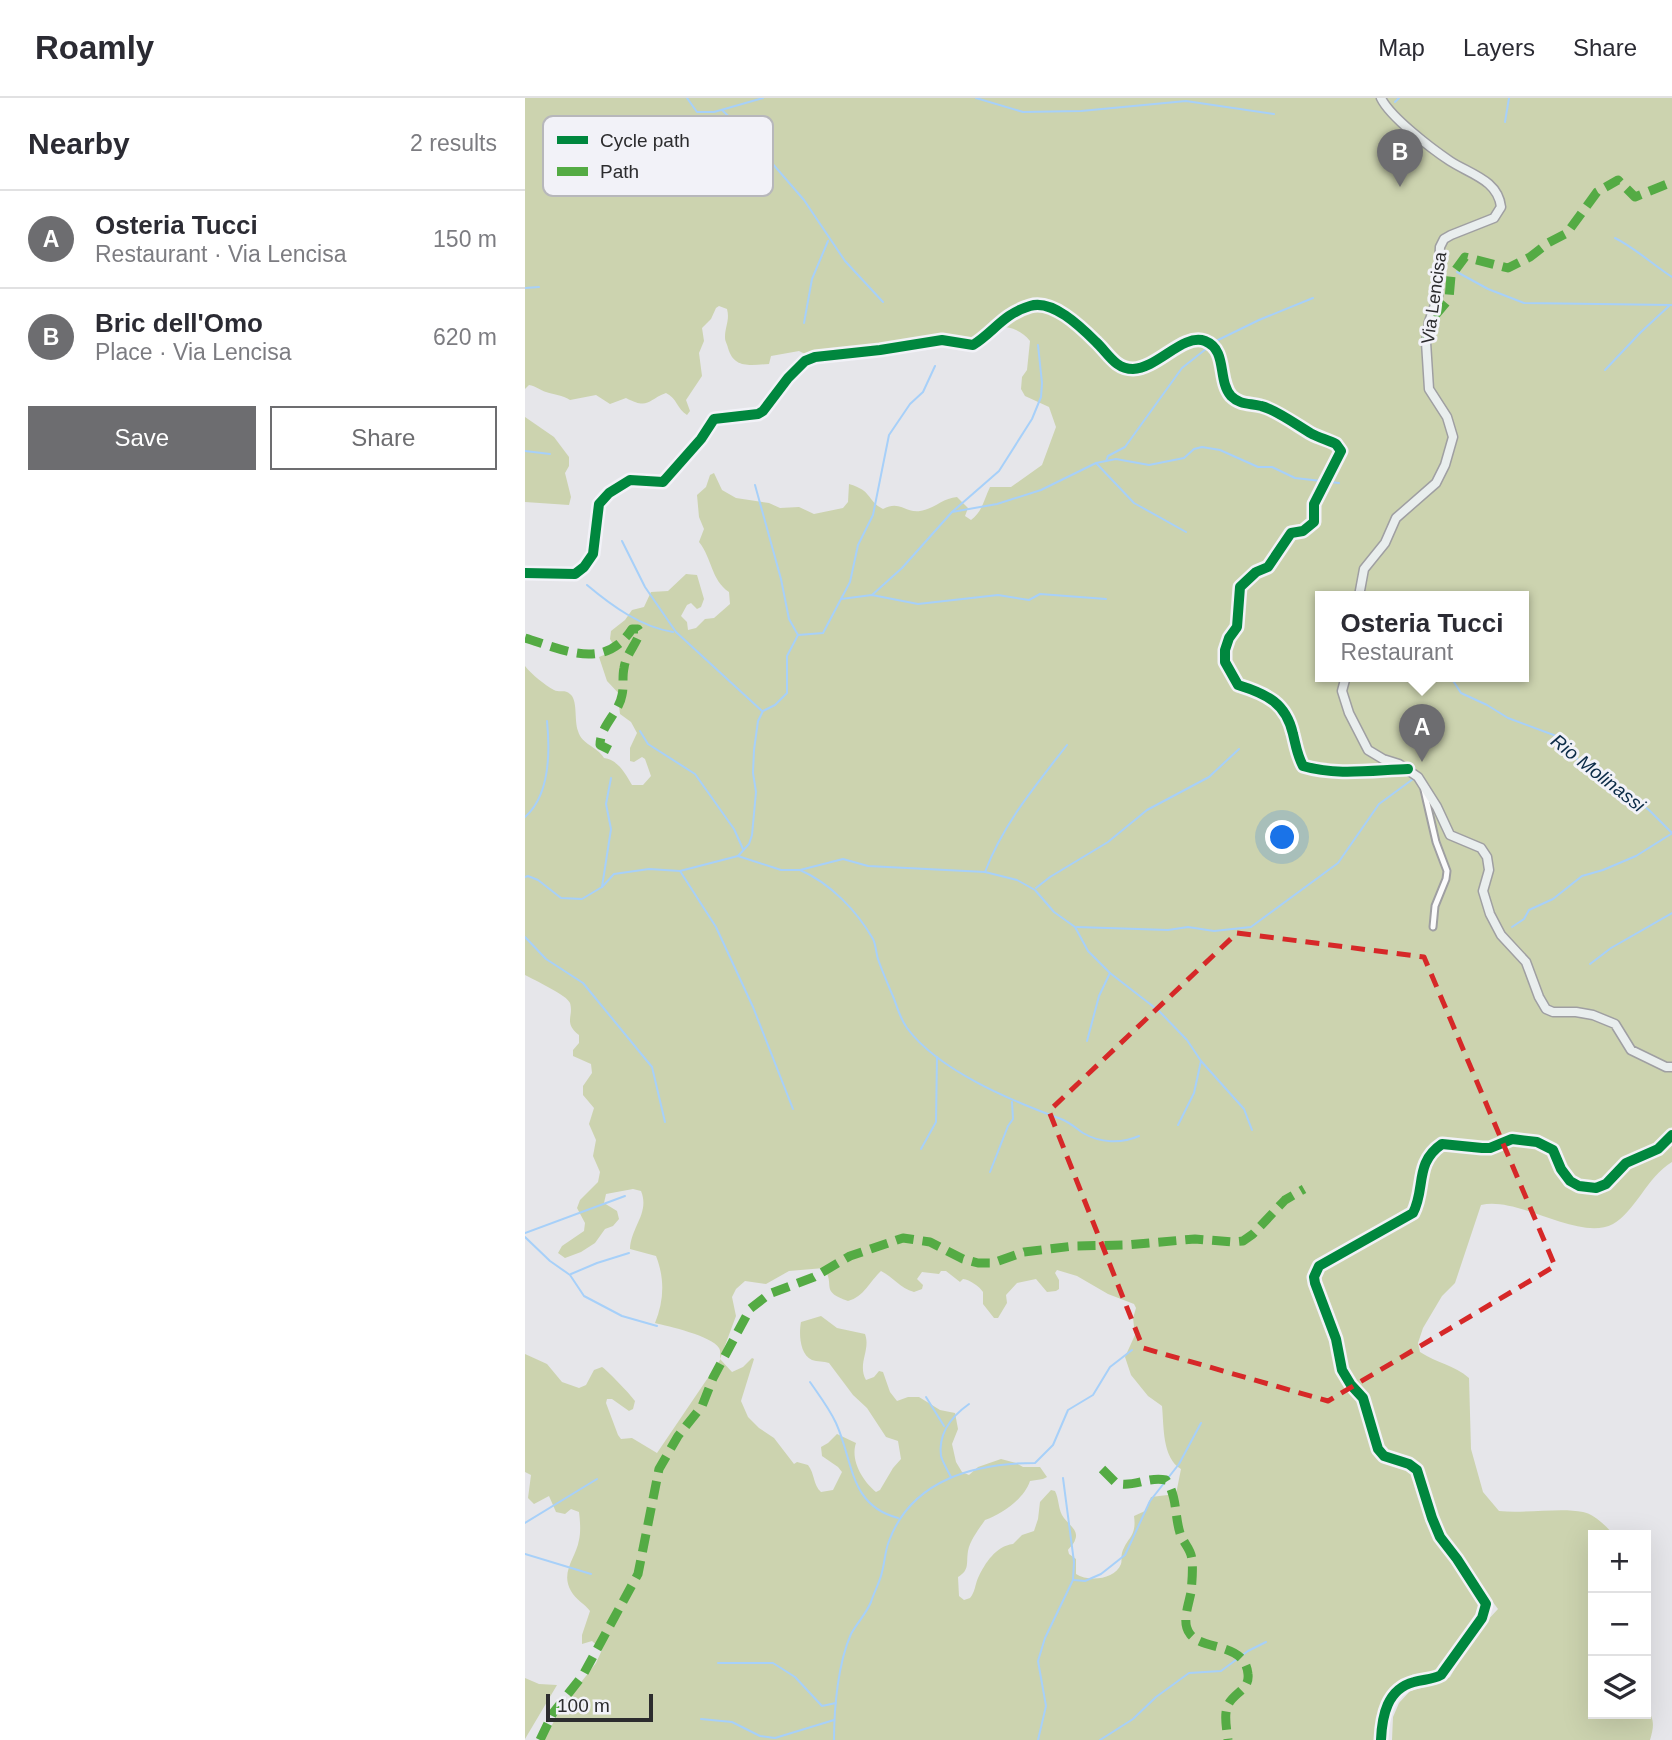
<!DOCTYPE html>
<meta charset="utf-8">
<style>
body{margin:0;font-family:Arial,sans-serif;background:#f2f2f3;color:#2b2b33}
.controls{position:absolute;right:21px;bottom:21px;display:grid;overflow:hidden;border-radius:0px;box-shadow:0 7px 28px #0002}
.controls button{width:63px;height:63px;display:grid;place-items:center;padding:0;border:0;border-bottom:2px solid #e1e1e2;background:#fff;color:#2b2b33;font:35px sans-serif}
.scale{position:absolute;left:21px;bottom:18px;width:107px;box-sizing:border-box;padding-left:7px;border:4px solid #2c2c2e;border-top:0;font-size:19px;line-height:24px;white-space:nowrap;color:#2c2c2e;-webkit-text-stroke:5px #f2f2f8;paint-order:stroke}
.you{position:absolute;left:758px;top:740px;width:24px;height:24px;margin:-18px;border:5px solid #fff;border-radius:50%;background:#1a73e8;box-shadow:0 0 0 10px #1a73e833}
.badge{display:grid;place-items:center;width:46px;height:46px;border-radius:50%;background:#6d6d70;color:#fff;font-size:23px;font-weight:700}
.pin{position:absolute;translate:-50% -58px;filter:drop-shadow(0 2px 4px #0008)}
.pin::after{content:'';position:absolute;top:37px;width:24px;height:21px;background:inherit;clip-path:polygon(0 0,100% 0,50% 100%)}
.popup{position:absolute;left:790px;top:493px;width:214px;height:91px;box-sizing:border-box;display:grid;place-content:center;border-radius:0px;background:#fff;filter:drop-shadow(0 2px 5px #0005);font-size:23px;white-space:nowrap;color:#7c7c81}
.popup b{font-size:26px;color:#2b2b33}
.popup::after{content:'';position:absolute;left:50%;top:100%;margin-left:-14px;border:14px solid transparent;border-top-color:#fff}
.list{margin:0;padding:0;list-style:none}
h2{display:flex;justify-content:space-between;align-items:center;height:91px;margin:0;padding:0 28px;font-size:30px}
h2 small{font-size:23px;font-weight:400;color:#7c7c81}
.list li{display:grid;grid-template-columns:46px 1fr auto;gap:21px;align-items:center;box-sizing:border-box;height:98px;padding:0 28px;border-top:2px solid #e1e1e2}
.list b{display:block;font-size:26px;white-space:nowrap}
.list p{margin:0;font-size:23px;white-space:nowrap;color:#7c7c81}
.list em{font-size:23px;font-style:normal;color:#7c7c81}
.actions{display:flex;gap:14px;padding:21px 28px}
.actions a{flex:1;padding:16px 0;border:2px solid #6d6d70;border-radius:0px;text-align:center;font-size:24px;color:#6d6d70}
.actions .main{background:#6d6d70;color:#fff}
.icon{flex:none;width:38px;height:38px;fill:none;stroke:currentColor;stroke-width:2;stroke-linecap:round;stroke-linejoin:round}
.map{position:relative;flex:none;width:1147px;height:1642px;overflow:hidden}
header{display:flex;align-items:center;gap:42px;box-sizing:border-box;height:98px;padding:0 35px;background:#fff;border-bottom:2px solid #e1e1e2}
header strong{font-size:33px}
nav{display:flex;gap:38px;margin-inline-start:auto;font-size:24px}
main{display:flex}
aside{flex:1;background:#fff}
.map>svg:first-child{display:block}
</style>
<header>
<strong>Roamly</strong>
<nav><a>Map</a><a>Layers</a><a>Share</a></nav>
</header>
<main>
<aside>
<h2>Nearby<small>2 results</small></h2>
<ul class="list">
<li><span class="badge">A</span><div><b>Osteria Tucci</b><p>Restaurant · Via Lencisa</p></div><em>150 m</em></li>
<li><span class="badge">B</span><div><b>Bric dell'Omo</b><p>Place · Via Lencisa</p></div><em>620 m</em></li>
</ul>
<div class="actions"><a class="main">Save</a><a>Share</a></div>
</aside>
<div class="map">
<svg width="1147" height="1642" viewBox="0 0 1147 1642">
<rect width="100%" height="100%" fill="#e6e6ea"/>
<g fill="#ccd3af" fill-rule="evenodd">
<path d="M0 0H1147V1064C1122 1079 1110 1114 1088 1126 1054 1144 994 1098 956 1107L930 1185 917 1198 898 1230 893 1245 895 1254C912 1265 929 1267 944 1280L946 1351 958 1394 974 1413C1000 1416 1035 1409 1058 1414 1069 1416 1082 1429 1089 1437H1068V1616H1121V1610C1130 1621 1129 1628 1125 1642H867L868 1619 874 1605 885 1593 915 1585 925 1579 949 1537 973 1511 956 1488 953 1496 954 1515 920 1568 905 1575 887 1577 865 1594 855 1607 854 1642H19L36 1610 71 1565 77 1552 67 1543 57 1546V1537L65 1513C60 1506 50 1501 46 1493 35 1474 51 1460 54 1442 56 1433 55 1422 54 1414L46 1411 40 1416 31 1414 24 1398 9 1406 3 1400 6 1377 0 1374V1256L22 1266 37 1284 54 1290 61 1287 69 1272 77 1269C82 1272 106 1297 110 1303L108 1311 104 1313 87 1301H82L81 1305 93 1337 96 1341 107 1340 132 1355 195 1262C195 1258 196 1253 194 1250 187 1238 143 1228 130 1225 139 1203 140 1181 131 1158L105 1151C106 1129 125 1115 116 1093L108 1091 81 1096 79 1105 92 1113 94 1121 88 1128 80 1131 70 1145 56 1154 40 1160 33 1155 37 1148 59 1133 60 1125 52 1110 55 1102 73 1084 75 1074 68 1058 71 1042 64 1026 69 1010 58 997V988L67 975 66 966 48 958V952L54 945V937C38 924 49 919 45 905 42 897 9 882 0 877V568C7 577 20 587 29 592 35 595 40 591 45 596 53 602 49 622 53 633 57 647 72 648 79 660 93 662 100 675 107 687H118L126 678 120 661 117 659 109 664 105 663V650L112 635 106 624 95 616 94 608 98 600 82 583 74 559 91 552 85 541 86 533 100 522 107 512 119 509 126 494 143 493 161 476 172 477 179 501 176 509 172 511 166 505 162 507 156 518 162 524 163 532 171 530 180 521 189 520 205 506 204 494C186 482 187 460 174 444L179 431 174 419 172 397 181 389 185 377 189 375 197 392 211 400 244 405 255 410 274 409 289 416 318 410 323 404 324 386C348 393 341 402 358 411 375 402 380 415 395 413 409 411 418 400 432 399L443 410 440 418 446 422C458 413 459 401 465 389H486L517 367 531 329 524 309 500 298 496 291 497 279 502 272 505 243C501 238 497 235 491 232 470 222 464 243 447 251L417 245 354 256 331 257 311 253 282 257 274 253 246 258 244 266C225 267 209 271 203 250 202 245 200 244 200 239 200 229 205 222 202 211L194 208 191 210 186 221 177 230 179 243 174 255 177 278 161 302 165 313 162 317C152 311 152 300 141 295 122 302 124 312 101 300L85 306 71 297 45 302C37 297 30 297 21 294 15 292 11 288 4 287L0 291ZM796 498H998V578H796ZM299 1170C311 1188 294 1193 323 1203 339 1199 345 1183 356 1173 368 1179 375 1190 389 1194L397 1191 398 1187 392 1181 397 1174 414 1176 416 1173H421L435 1184 438 1181C445 1182 454 1188 458 1194V1206L469 1220H473L482 1205 481 1197 492 1185 511 1181 522 1194 531 1193 534 1191V1182L530 1175 532 1172 552 1178 583 1196 609 1206 611 1210 608 1220 610 1237 600 1259 606 1277 623 1298 637 1308C639 1328 637 1360 656 1371L651 1396 626 1399 620 1413 609 1418C612 1439 602 1439 597 1455 596 1458 597 1463 596 1466 590 1482 563 1484 551 1476V1461L544 1456 543 1452C545 1449 549 1446 550 1442 555 1432 541 1425 537 1417 533 1409 534 1401 530 1393L526 1392 515 1404 513 1421 509 1433 497 1437 488 1446C471 1448 460 1465 453 1480 450 1487 450 1494 445 1500L439 1502 434 1498 433 1479C445 1472 441 1465 443 1453 445 1442 454 1431 460 1422 477 1416 499 1401 505 1383L518 1381 522 1379 515 1369H498L491 1365 476 1361 453 1369 444 1377 437 1374 431 1364 427 1346 433 1331 430 1315 415 1312 394 1299H383L372 1303 365 1294 358 1274 354 1273 349 1279 341 1282C332 1266 346 1252 340 1236L312 1230 296 1218 276 1224C274 1234 274 1256 287 1262 292 1264 299 1263 304 1265L328 1297 342 1310 361 1339 373 1343 376 1361 368 1370 355 1392 351 1394C338 1383 325 1363 331 1345L312 1336 303 1345 296 1349 297 1358 313 1369 317 1374 308 1392 296 1394C288 1387 290 1376 283 1367L272 1364 269 1366 249 1340 234 1330 223 1319 216 1303 229 1261 227 1260 218 1269 207 1274 195 1261 211 1218 207 1199 211 1191 220 1183 241 1186 264 1173Z"/>
<polygon points="0,319 29,339 44,359 44,368 40,375 46,399 44,407 0,404"/>
<polygon points="0,1580 14,1586 32,1587 0,1641"/>
</g>
<g fill="none" stroke-linecap="round" stroke-linejoin="round">
<g stroke="#a7d0f9" stroke-width="2">
<polyline points="162,0 172,14 189,14 238,0"/>
<polyline points="451,0 498,14 556,13 661,3 749,16"/>
<polyline points="870,4 874,0"/>
<polyline points="197,12 221,35 279,102 320,163 358,204"/>
<polyline points="980,24 984,0"/>
<path d="M1090 140C1110 150 1127 166 1147 179"/>
<polyline points="932,174 963,191 999,205 1147,207"/>
<polyline points="0,190 14,189"/>
<polyline points="279,225 287,181 303,143"/>
<polyline points="1080,272 1116,234 1144,208"/>
<polyline points="0,353 25,356"/>
<polyline points="581,363 583,358 600,349 657,270 691,243 734,222 788,200"/>
<polyline points="571,365 609,405 661,434"/>
<polyline points="230,387 256,481 264,521 273,537"/>
<polyline points="427,414 472,406 516,392 571,365 591,361 624,367 659,360 669,351 677,349 695,352 733,369 747,369 770,380 814,385"/>
<polyline points="97,443 120,489 151,534 237,613"/>
<path d="M62 487C87 508 116 529 148 534"/>
<polyline points="347,497 377,470 427,414 474,373 507,321 516,299 517,285 513,247"/>
<polyline points="316,501 347,497 393,506 473,497 504,502 515,496 581,501"/>
<polyline points="925,578 936,595 962,607 983,620 1034,639 1047,652 1056,667 1094,689 1124,712 1147,735"/>
<polyline points="115,633 123,646 170,676 209,731 218,751"/>
<path d="M0 719C25 697 25 653 22 623"/>
<polyline points="213,758 224,746 227,737 231,694 228,675 229,652 233,623 238,613 250,607 262,595 262,558 273,537 298,535 325,484 333,447 348,417 364,337 385,306 398,294 410,268"/>
<path d="M275 772C305 785 332 813 348 841 351 847 351 855 353 861 357 873 362 884 367 896 372 907 374 919 382 930 414 973 487 1003 536 1021 544 1024 551 1030 558 1035 575 1045 596 1046 614 1038"/>
<polyline points="155,773 191,829 228,909 268,1011"/>
<path d="M460 774C478 726 511 687 542 647"/>
<polyline points="0,779 3,778 13,782 36,800 57,801 77,789 89,776 124,771 155,773 213,758 256,772 275,772 318,761 343,768 460,774 492,782 510,792 529,814 550,829 563,853 585,875 634,913 662,942 676,963 719,1011 727,1032"/>
<polyline points="77,789 86,731 81,706 86,680"/>
<polyline points="511,790 525,779 583,744 622,712 684,679 714,651"/>
<polyline points="552,829 643,832 663,829 689,833 726,829 813,765 854,706 888,681"/>
<polyline points="987,829 999,821 1004,812 1028,801 1057,778 1078,772 1111,758 1146,736"/>
<polyline points="0,839 21,861 58,885 127,969 140,1024"/>
<polyline points="1065,866 1086,850 1147,815"/>
<polyline points="562,943 574,898 585,875"/>
<polyline points="653,1027 669,995 676,963"/>
<polyline points="396,1051 411,1024 412,959"/>
<polyline points="465,1074 483,1028 488,1021 487,1004"/>
<polyline points="0,1135 100,1098"/>
<polyline points="0,1139 25,1163 45,1177 59,1198 97,1218 132,1228"/>
<polyline points="46,1176 72,1165 104,1155"/>
<path d="M285 1284C294 1297 304 1310 311 1325 329 1365 324 1407 373 1420"/>
<polyline points="401,1299 419,1328"/>
<path d="M426 1379C423 1373 418 1365 416 1358 413 1335 427 1318 444 1306"/>
<polyline points="0,1425 72,1381"/>
<polyline points="0,1456 66,1476"/>
<polyline points="549,1482 560,1483 576,1476 600,1457 625,1403 654,1366 676,1325"/>
<polyline points="193,1565 248,1565 270,1579 297,1608 311,1605"/>
<polyline points="176,1621 207,1624 235,1638 250,1640 309,1622"/>
<path d="M309 1642C309 1610 313 1565 326 1536 332 1525 341 1516 346 1504 349 1494 355 1484 357 1474 360 1463 360 1453 364 1443 387 1381 451 1365 510 1365L528 1347 543 1312 568 1297 585 1269 607 1252"/>
<polyline points="513,1642 521,1608 513,1563 520,1540 548,1482 549,1464 538,1380"/>
<polyline points="575,1642 608,1621 631,1599 664,1575 696,1573 723,1553 741,1544"/>
</g>
<g stroke="#9f9fa2" stroke-width="9">
<g id="street">
<path d="M0 475 50 476 59 469 68 456 74 406 84 395 105 382 138 384 176 341 189 321 233 316 238 313 263 280 280 263 290 259 355 252 417 242 448 247C469 234 478 216 505 208 527 201 555 228 571 244 583 255 590 271 608 271 633 270 658 235 680 243 703 252 692 282 706 298 715 307 724 305 736 308 750 311 773 328 787 336 795 340 803 342 811 346L816 353 789 406V424L778 433 766 435 743 469 731 474 715 489 712 529 704 540 700 552V564L713 587C742 596 761 605 768 636 771 648 772 657 778 668 810 677 847 672 880 671"/>
<polyline points="899,692 911,744 922,773 921,781 910,808 908,829"/>
<path d="M856 1642C857 1618 862 1591 889 1584 899 1581 907 1582 916 1577L957 1520 961 1506 932 1461 915 1439 907 1420 892 1372 884 1366 859 1358 853 1351 838 1300 826 1287 817 1272 811 1241 790 1185 789 1179 794 1168 888 1115C901 1090 889 1065 917 1046L957 1050H965L987 1041 1012 1044 1028 1052 1036 1071 1045 1083 1054 1088 1071 1090 1081 1086 1101 1065 1133 1051 1147 1037"/>
</g>
</g>
<g stroke="#9f9fa2" stroke-width="11">
<g id="secondary">
<path d="M834 498 839 471 860 445 871 420 911 385 920 367 928 339 922 319 904 291 901 244 904 224 913 198 915 149 919 141 926 137 969 120 976 109C973 82 945 76 925 63 907 51 865 19 856 0"/>
<polyline points="821,578 817,593 824,615 843,652 858,661 874,666 893,679 912,709 925,737 956,750 962,759 964,772 958,793 965,816 976,837 1001,864 1014,899 1021,911 1028,914 1051,914 1068,917 1090,926 1106,952 1141,969 1147,969"/>
</g>
</g>
<use href="#street" stroke="#fbfbfc" stroke-width="5"/>
<use href="#secondary" stroke="#e9eeee" stroke-width="8"/>
<g stroke="#54ab44" stroke-width="9" stroke-dasharray="18 9" stroke-linecap="butt">
<polyline points="901,244 909,219 924,201 926,178 940,159 983,170 1005,159 1023,145 1042,135 1072,94 1093,82 1110,99 1147,84"/>
<path d="M0 540C39 552 80 573 107 531H113L115 534C111 547 101 556 99 570 97 579 99 589 97 597 94 615 75 628 75 647L85 652"/>
<path d="M577 1371 591 1385C609 1390 623 1378 641 1382 653 1399 649 1419 656 1438 660 1447 666 1451 667 1462 668 1472 667 1484 666 1494 664 1506 656 1525 665 1536 678 1553 720 1544 723 1576 725 1593 706 1595 702 1610 699 1619 702 1633 703 1642"/>
<polyline points="15,1642 28,1615 58,1577 113,1476 134,1371 153,1338 177,1308 188,1280 225,1211 244,1196 289,1179 325,1158 378,1140 405,1144 438,1161 453,1165 468,1165 499,1154 549,1148 601,1147 670,1141 708,1144 718,1143 728,1136 760,1102 779,1091"/>
</g>
<g stroke="#f2f2f8" stroke-width="15">
<g id="cycleway">
<path d="M0 475 50 476 59 469 68 456 74 406 84 395 105 382 138 384 176 341 189 321 233 316 238 313 263 280 280 263 290 259 355 252 417 242 448 247C469 234 478 216 505 208 527 201 555 228 571 244 583 255 590 271 608 271 633 270 658 235 680 243 703 252 692 282 706 298 715 307 724 305 736 308 750 311 773 328 787 336 795 340 803 342 811 346L816 353 789 406V424L778 433 766 435 743 469 731 474 715 489 712 529 704 540 700 552V564L713 587C742 596 761 605 768 636 771 648 772 657 778 668 811 678 849 672 883 671"/>
<path d="M856 1642C857 1618 862 1591 889 1584 899 1581 907 1582 916 1577L957 1520 961 1506 932 1461 915 1439 907 1420 892 1372 884 1366 859 1358 853 1351 838 1300 826 1287 817 1272 811 1241 790 1185 789 1179 794 1168 888 1115C901 1090 889 1065 917 1046L957 1050H965L987 1041 1012 1044 1028 1052 1036 1071 1045 1083 1054 1088 1071 1090 1081 1086 1101 1065 1133 1051 1147 1037"/>
</g>
</g>
<use href="#cycleway" stroke="#00873e" stroke-width="10"/>
</g>
<path fill="none" stroke="#d62828" stroke-width="5" stroke-dasharray="14 9" stroke-linejoin="round" d="M712 835 899 859 1030 1168 803 1303 618 1250 524 1013Z"/>
<g text-anchor="middle" dominant-baseline="central" stroke-width="6" stroke-linejoin="round" paint-order="stroke">
<g font-size="18" fill="#2c2c2e" stroke="#f2f2f8">
<text transform="translate(909 200) rotate(-82)">Via Lencisa</text>
</g>
<g font-size="19" font-style="italic" fill="#0b2b47" stroke="#f2f2f8">
<text transform="translate(1073 675) rotate(38)">Rio Molinassi</text>
</g>
</g>
<rect x="18" y="18" width="230" height="80" rx="10" fill="#f2f2f8" stroke="#b7b7bb" stroke-width="2"/>
<rect x="32" y="38" width="31" height="8" fill="#00873e"/>
<rect x="32" y="69" width="31" height="9" fill="#54ab44"/>
<g font-size="19" fill="#2c2c2e">
<text x="75" y="49">Cycle path</text>
<text x="75" y="80">Path</text>
</g>
</svg>
<div class="controls">
<button>+</button>
<button>−</button>
<button><svg class="icon" aria-label="layers" viewBox="0 0 24 24"><path d="M12 4l9 5-9 5-9-5zM3 14l9 5 9-5"/></svg></button>
</div>
<div class="scale">100 m</div>
<div class="you"></div>
<div class="pin badge" style="left:897px;top:664px">A</div>
<div class="popup"><b>Osteria Tucci</b>Restaurant</div>
<div class="pin badge" style="left:875px;top:89px">B</div>
</div>
</main>
